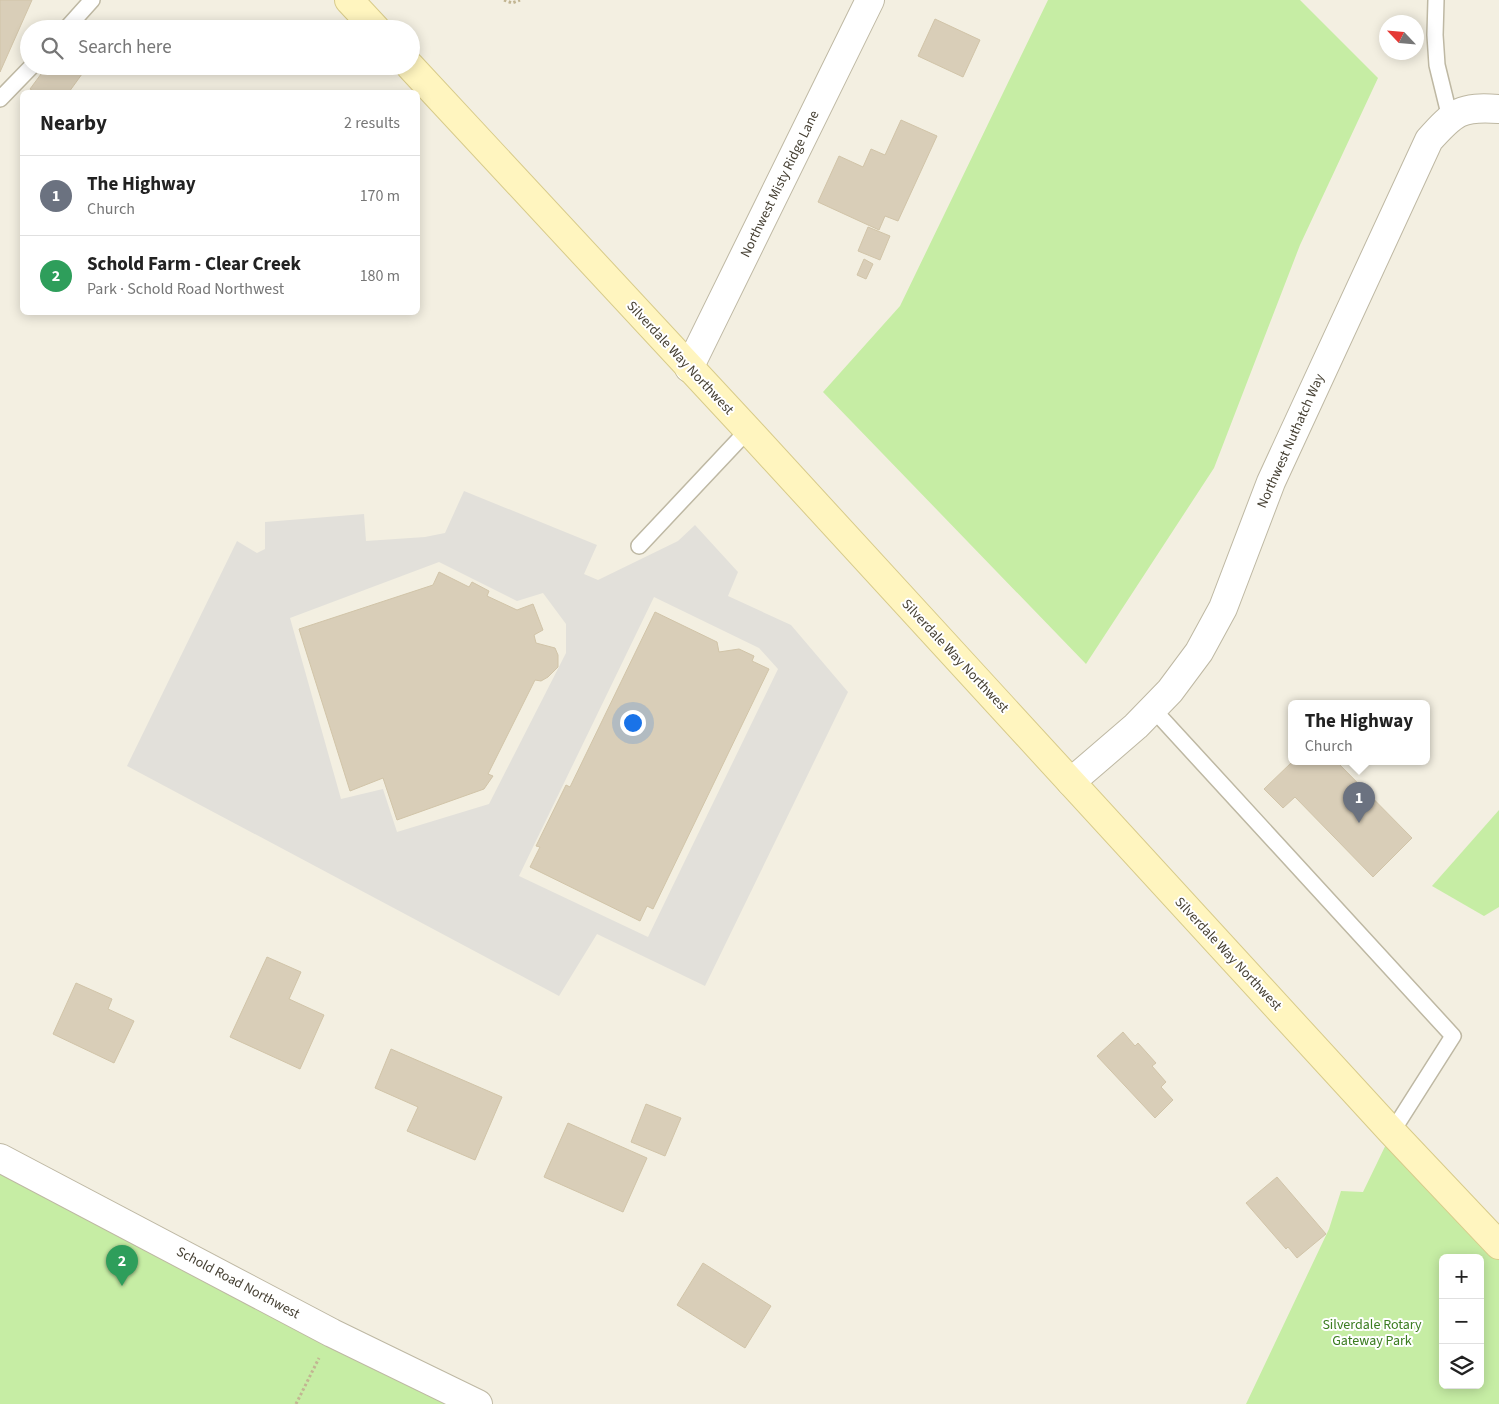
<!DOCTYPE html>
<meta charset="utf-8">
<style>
body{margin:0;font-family:"Source Sans 3",sans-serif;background:#f2f2f2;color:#222}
.controls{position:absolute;right:15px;bottom:15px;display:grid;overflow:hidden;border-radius:8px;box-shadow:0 2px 12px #0003}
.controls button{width:45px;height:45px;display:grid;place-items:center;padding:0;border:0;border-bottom:1px solid #e0e0e0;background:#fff;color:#222;font:25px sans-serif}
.compass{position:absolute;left:1379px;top:15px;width:45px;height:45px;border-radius:50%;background:#fff;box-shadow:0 2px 12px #0003;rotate:296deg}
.you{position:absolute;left:632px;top:722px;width:18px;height:18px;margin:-12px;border:4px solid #fff;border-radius:50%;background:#1a73e8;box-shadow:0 0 0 8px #1a73e833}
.badge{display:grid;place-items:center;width:32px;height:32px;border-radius:50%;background:#2563eb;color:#fff;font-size:16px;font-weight:700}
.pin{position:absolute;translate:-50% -41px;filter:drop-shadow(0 1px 2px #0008)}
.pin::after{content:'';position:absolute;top:26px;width:18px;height:15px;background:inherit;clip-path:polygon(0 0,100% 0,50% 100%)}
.popup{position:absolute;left:1288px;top:700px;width:142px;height:65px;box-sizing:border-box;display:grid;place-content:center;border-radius:8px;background:#fff;filter:drop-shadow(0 1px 4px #0005);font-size:16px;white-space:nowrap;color:#767676}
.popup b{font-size:19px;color:#222}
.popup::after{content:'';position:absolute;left:50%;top:100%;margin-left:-10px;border:10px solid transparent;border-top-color:#fff}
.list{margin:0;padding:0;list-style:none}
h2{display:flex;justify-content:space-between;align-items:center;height:65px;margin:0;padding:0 20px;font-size:21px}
h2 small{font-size:16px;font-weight:400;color:#767676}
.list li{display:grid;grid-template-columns:32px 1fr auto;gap:15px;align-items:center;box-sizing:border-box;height:80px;padding:0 20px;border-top:1px solid #e0e0e0}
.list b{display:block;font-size:19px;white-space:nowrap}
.list p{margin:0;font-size:16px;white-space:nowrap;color:#767676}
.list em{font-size:16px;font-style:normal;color:#767676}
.icon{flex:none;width:28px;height:28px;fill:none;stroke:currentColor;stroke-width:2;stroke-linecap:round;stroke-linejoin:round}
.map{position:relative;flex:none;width:1499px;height:1404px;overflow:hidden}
.search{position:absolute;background:#fff;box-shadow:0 2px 12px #0003;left:20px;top:20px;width:400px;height:55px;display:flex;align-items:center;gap:12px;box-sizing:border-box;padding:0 18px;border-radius:28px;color:#767676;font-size:19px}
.panel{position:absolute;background:#fff;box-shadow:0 2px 12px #0003;left:20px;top:90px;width:400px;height:225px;border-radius:8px}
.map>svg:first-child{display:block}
</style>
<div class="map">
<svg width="1499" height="1404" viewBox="0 0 1499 1404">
<rect width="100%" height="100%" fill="#f3efe1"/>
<g fill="#c6eda4" fill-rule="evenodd">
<polygon points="1048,0 1300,0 1378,78 1300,245 1214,468 1086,664 823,392 900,306"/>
<polygon points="1499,810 1499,907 1484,916 1432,886"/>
<path d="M1392 1132 1499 1245V1404H1246L1329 1229 1341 1191 1363 1192ZM1443 1258H1480V1385H1443Z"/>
<polygon points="0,1158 478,1404 0,1404"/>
</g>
<path fill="#e2e0da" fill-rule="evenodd" d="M464 491 597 545 584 574 598 580 678 541 695 525 738 572 728 596 791 625 848 692 705 986 597 934 559 996 127 766 237 541 257 553 265 549V522L364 514 366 541 425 537 445 533ZM439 562 517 601 543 593 566 624V653L489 804 397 832 383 789 341 799 290 618ZM654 597 759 648 778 669 648 937 519 876Z"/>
<g fill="#d9ceb8" stroke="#d1c4a8">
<polygon points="0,0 32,0 0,72"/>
<polygon points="935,19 980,40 963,77 918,56"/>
<polygon points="47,66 72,66 82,74 69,92 35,92 30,89"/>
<polygon points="901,120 937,136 898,221 885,216 879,230 818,202 839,156 863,167 871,149 885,155"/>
<polygon points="868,227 890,236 880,260 858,251"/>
<polygon points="864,259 873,264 866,279 857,275"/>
<polygon points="439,572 469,587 472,582 489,591 487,596 517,610 533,604 543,630 534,635 536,643 555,648 558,655 558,667 548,677 541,681 535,680 488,774 493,776 484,789 397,820 383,778 350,791 299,629 433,585"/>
<polygon points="655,612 717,642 719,652 739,649 754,656 752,661 769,669 653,909 647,906 640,921 530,867 540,847 536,846 566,785 570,787"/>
<polygon points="1292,762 1337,762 1412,838 1373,877 1295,797 1283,808 1264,789"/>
<polygon points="267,957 301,972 289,999 324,1015 300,1069 230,1037"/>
<polygon points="76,983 112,999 108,1009 134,1021 114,1063 53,1034"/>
<polygon points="1123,1032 1135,1046 1138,1043 1156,1063 1152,1066 1166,1082 1161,1087 1173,1100 1155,1118 1097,1056"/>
<polygon points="391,1049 502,1097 475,1160 407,1131 418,1107 375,1088"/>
<polygon points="646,1104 681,1118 665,1156 631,1142"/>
<polygon points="568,1123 647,1158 623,1212 544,1177"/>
<polygon points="1277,1177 1326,1234 1297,1258 1288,1247 1286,1249 1246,1203"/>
<polygon points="703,1263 771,1306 745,1348 677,1305"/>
</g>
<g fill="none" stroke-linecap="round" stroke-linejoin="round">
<g stroke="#beb8a3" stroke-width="18">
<g id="lane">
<polyline points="1436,0 1435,35 1437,65 1450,118"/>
<polyline points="66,29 92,0"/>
<polyline points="0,99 32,66"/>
<polyline points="639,546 748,430"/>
<polyline points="1153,709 1453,1036 1392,1132"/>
</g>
</g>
<g stroke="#beb8a3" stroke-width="30">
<g id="street">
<polyline points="689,368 870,0"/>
<path d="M1071 782 1136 726 1170 691 1199 652 1223 608 1271 482 1429 140C1454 112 1461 106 1499 109"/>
<polyline points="0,1158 332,1333 478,1404"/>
</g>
</g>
<g stroke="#d8cb8a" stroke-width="30">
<g id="secondary">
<polyline points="349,0 376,29"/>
<polyline points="410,66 748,430 1392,1132 1499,1245"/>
</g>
</g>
<g stroke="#c2b592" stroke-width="3" stroke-dasharray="2.5 2.5" stroke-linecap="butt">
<polyline points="504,0 512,3 520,0"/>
<polyline points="296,1404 319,1358"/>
</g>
<use href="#lane" stroke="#fff" stroke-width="15"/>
<use href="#street" stroke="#fff" stroke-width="28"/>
<use href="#secondary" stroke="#fff5bf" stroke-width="28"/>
</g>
<g text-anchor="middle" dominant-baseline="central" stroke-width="4" stroke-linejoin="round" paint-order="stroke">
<g font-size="14" fill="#443e31" stroke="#fff">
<text transform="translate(780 184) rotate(-64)">Northwest Misty Ridge Lane</text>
<text transform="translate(680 358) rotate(47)">Silverdale Way Northwest</text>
<text transform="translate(1291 441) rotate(-66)">Northwest Nuthatch Way</text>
<text transform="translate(955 656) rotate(47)">Silverdale Way Northwest</text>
<text transform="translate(1228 954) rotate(47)">Silverdale Way Northwest</text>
<text transform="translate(238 1283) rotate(28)">Schold Road Northwest</text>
</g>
<g font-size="14" fill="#3a7c1f" stroke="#fff">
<text x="1372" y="1325">Silverdale Rotary<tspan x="1372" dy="16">Gateway Park</tspan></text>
</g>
</g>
</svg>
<div class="controls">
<button>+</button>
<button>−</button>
<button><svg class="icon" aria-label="layers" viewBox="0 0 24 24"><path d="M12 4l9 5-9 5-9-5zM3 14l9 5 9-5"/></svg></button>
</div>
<svg class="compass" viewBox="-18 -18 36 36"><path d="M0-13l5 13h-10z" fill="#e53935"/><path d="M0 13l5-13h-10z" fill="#767676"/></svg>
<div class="you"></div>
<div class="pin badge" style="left:1359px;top:823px;background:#6b7280">1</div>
<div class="popup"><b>The Highway</b>Church</div>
<div class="pin badge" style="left:122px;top:1286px;background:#2e9e5b">2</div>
<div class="search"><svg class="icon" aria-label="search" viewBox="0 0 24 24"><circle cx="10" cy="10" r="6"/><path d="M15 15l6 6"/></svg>Search here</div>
<section class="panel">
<h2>Nearby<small>2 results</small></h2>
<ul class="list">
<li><span class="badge" style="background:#6b7280">1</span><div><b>The Highway</b><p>Church</p></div><em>170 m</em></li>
<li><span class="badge" style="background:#2e9e5b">2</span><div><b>Schold Farm - Clear Creek</b><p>Park · Schold Road Northwest</p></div><em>180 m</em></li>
</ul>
</section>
</div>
